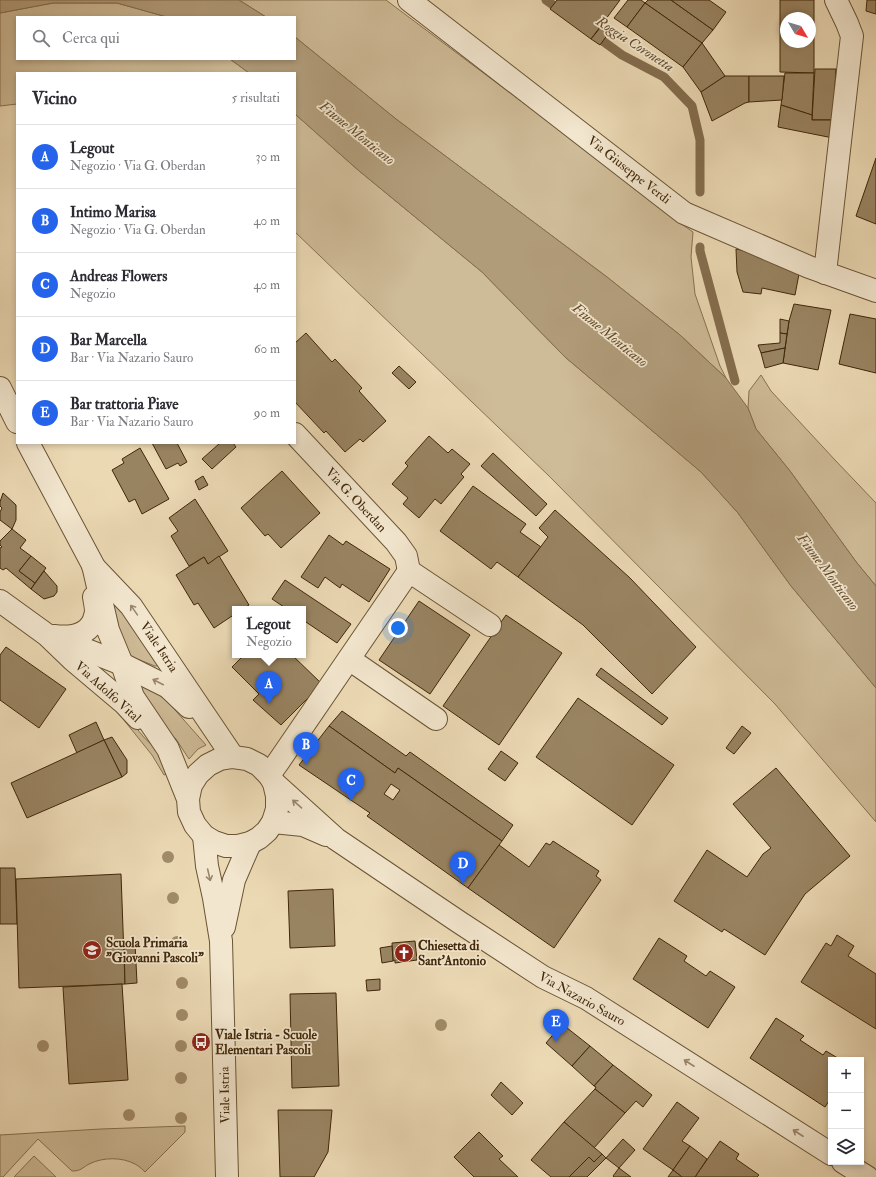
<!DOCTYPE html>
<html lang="it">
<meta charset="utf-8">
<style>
body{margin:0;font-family:"IM FELL Double Pica",serif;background:#f2f2f3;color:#2b2b33}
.controls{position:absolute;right:12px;bottom:12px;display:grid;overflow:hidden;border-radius:0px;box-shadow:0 2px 6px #0003}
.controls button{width:36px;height:36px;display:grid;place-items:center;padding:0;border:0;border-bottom:1px solid #e1e1e2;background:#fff;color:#2b2b33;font:20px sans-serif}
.compass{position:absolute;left:780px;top:12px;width:36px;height:36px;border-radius:50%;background:#fff;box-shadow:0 2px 6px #0003;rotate:128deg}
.you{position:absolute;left:398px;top:628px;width:14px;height:14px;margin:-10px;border:3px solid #fff;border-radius:50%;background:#1a73e8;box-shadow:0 0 0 6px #1a73e833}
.badge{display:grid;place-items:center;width:26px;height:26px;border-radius:50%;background:#2563eb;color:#fff;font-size:13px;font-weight:700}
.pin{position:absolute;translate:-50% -33px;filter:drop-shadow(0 1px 2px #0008)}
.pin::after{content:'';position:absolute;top:21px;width:14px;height:12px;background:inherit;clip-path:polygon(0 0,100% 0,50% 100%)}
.popup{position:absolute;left:232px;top:606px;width:74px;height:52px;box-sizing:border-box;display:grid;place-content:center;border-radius:0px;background:#fff;filter:drop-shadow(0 1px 3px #0005);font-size:13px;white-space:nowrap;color:#7c7c81}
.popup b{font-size:15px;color:#2b2b33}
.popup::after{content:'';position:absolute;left:50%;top:100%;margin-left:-8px;border:8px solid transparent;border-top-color:#fff}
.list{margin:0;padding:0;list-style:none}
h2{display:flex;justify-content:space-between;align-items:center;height:52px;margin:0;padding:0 16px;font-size:17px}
h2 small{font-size:13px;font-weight:400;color:#7c7c81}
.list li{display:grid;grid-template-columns:26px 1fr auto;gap:12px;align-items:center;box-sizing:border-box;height:64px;padding:0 16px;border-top:1px solid #e1e1e2}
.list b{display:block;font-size:15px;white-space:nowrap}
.list p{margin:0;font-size:13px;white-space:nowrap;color:#7c7c81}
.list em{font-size:13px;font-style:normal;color:#7c7c81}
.icon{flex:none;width:22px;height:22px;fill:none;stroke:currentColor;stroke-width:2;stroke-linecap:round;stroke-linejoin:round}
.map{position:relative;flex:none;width:876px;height:1177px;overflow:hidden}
.search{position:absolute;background:#fff;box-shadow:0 2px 6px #0003;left:16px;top:16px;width:280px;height:44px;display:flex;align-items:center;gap:10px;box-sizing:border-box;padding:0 14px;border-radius:0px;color:#7c7c81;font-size:15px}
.panel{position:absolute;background:#fff;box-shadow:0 2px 6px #0003;left:16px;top:72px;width:280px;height:372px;border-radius:0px}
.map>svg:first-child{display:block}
</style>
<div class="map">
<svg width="876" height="1177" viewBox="0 0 876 1177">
<rect width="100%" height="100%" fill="#ebd9b4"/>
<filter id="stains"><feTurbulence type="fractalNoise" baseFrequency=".005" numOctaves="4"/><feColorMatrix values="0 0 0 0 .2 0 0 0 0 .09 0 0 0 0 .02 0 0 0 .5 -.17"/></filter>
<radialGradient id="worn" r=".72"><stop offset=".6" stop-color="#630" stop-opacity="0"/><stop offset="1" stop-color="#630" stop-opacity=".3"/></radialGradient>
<g fill="#cebb97" stroke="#877150">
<polygon points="239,0 386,0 617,173 666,213 693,232 691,257 695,294 720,366 726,378 680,335 607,277 396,119 295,37 295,17 266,17"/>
<polygon points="53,3 117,3 167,17 17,17 17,59 230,59 249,73 17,73 17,104 0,106 0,13"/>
<polygon points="295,114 358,170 482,272 565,357 701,472 738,513 791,586 876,688 876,822 775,704 549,476 295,232"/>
<polygon points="761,375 771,391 835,460 876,503 876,586 857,563 790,471 756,429 748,408 749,391"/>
<polygon points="115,601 159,666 155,666 127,655 110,602"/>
<polygon points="139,682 153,690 168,702 206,745 198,749 189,759 176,739 163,727 145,703"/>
<path d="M119 714C133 718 134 726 142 735 147 742 155 746 159 753 163 759 165 767 167 774L164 775 152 755Z"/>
<path d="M185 1126V1132L145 1172C142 1169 139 1166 135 1164 122 1157 103 1157 89 1164 82 1168 81 1171 72 1171L38 1139 3 1177H0V1135L101 1129Z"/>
<polygon points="34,1156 56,1177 14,1177"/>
</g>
<g fill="#b19c7a" stroke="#846d4d">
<polygon points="0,0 239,0 266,17 167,17 117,3 53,3 0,13"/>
<polygon points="295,37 396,119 607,277 680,335 726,378 748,408 756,429 790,471 857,563 876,586 876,688 791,586 738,513 701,472 565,357 482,272 358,170 295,114 295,73 249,73 230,59 295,59"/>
</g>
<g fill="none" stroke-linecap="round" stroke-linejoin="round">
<g stroke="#846d4d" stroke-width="9">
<polyline points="546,0 563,12"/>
<polyline points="593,34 622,55 664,77 692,106 700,140 700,192"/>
<polyline points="700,247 700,251 735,381"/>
</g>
</g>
<g fill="#998462" stroke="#402709" fill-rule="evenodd">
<polygon points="557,0 620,0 591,39 550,9"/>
<polygon points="628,0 641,0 645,3 627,27 614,18"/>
<polygon points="648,0 671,0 713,30 702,43 645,3"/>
<polygon points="671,0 709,0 726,12 713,30"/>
<path d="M780 0H814V73L780 72ZM786 18H810V42H786Z"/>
<polygon points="867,0 876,0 876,14 866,11"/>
<polygon points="645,3 702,43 683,67 627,27"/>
<polygon points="600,28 608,34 600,45 591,39"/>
<polygon points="702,43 725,76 701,92 683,67"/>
<polygon points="815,69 836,69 833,120 812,120"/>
<polygon points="785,73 814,73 812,115 781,105"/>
<polygon points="725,76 749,76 749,102 745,103 712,121 701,92"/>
<polygon points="749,76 784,76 782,100 749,102"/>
<polygon points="781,105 812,115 812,120 833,120 833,138 778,127"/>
<polygon points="876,158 876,224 856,216"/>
<polygon points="736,249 755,253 799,274 795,295 762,288 761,294 743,292 737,272"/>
<polygon points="794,304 831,310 818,370 783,363 789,321"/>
<polygon points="850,314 876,319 876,373 839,364"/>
<polygon points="780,319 789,321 787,334 780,333"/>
<polygon points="306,333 332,362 335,359 362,388 359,391 386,421 363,442 360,439 345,452 326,431 324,433 295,402 295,343"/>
<polygon points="780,333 787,334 785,348 761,353 758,345 780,343"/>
<polygon points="785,348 783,363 765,368 761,353"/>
<polygon points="399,366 416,382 409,389 392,373"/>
<polygon points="429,436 448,453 452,449 470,464 461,474 464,477 441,504 435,499 419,518 403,504 408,498 392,484 408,466 405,463"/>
<polygon points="152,443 177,443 187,462 180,466 178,463 166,469"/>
<polygon points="220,443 233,443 236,447 212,469 202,459"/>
<polygon points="140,448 169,499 142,514 135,499 129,502 112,470 124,463 122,459"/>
<polygon points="493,453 547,504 536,516 481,466"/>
<polygon points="282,471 320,513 281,548 268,534 265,536 241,508"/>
<polygon points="203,476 208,485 199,490 195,481"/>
<polygon points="473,486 526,524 520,532 541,547 518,577 497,562 491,569 440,531"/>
<polygon points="3,493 16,505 16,520 12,529 0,520 0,512 2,508 0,506 0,502"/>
<polygon points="195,499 228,551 208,564 204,557 189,566 171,536 178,531 169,518"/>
<polygon points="555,510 630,578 696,647 652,694 583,625 518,577 548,537 539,528"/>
<polygon points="12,529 26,540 20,548 31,556 19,571 35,583 31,589 6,568 3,570 0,568 0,548 2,547 0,545 0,541"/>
<polygon points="329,535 343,545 346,541 390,569 369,602 342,584 340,588 325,577 318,588 301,577"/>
<polygon points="31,556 46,568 35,583 19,571"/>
<polygon points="219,556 249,605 243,609 235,609 235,614 214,628 198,603 194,605 176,575 204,557 208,564"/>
<polygon points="44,571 57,586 57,592 54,596 44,599 31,589"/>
<polygon points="285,580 351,624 337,643 303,620 303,609 287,609 272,599"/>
<polygon points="419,601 470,635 430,694 379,660"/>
<polygon points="506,615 562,653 499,745 443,706"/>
<polygon points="6,647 66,689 39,728 0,700 0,655"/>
<polygon points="244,655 292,655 322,684 281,725 253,700 259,694 232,667"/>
<polygon points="601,668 668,718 662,725 596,675"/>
<polygon points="578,698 674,765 632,825 536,757"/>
<polygon points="342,711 406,756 410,752 513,825 502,841 398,768 395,773 329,726"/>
<polygon points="96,722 104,740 77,753 69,735"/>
<path d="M329 726 395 773 398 768 502 841 468 888 367 816 370 813 299 765ZM391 784 400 790 393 800 384 794Z"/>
<polygon points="742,726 751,733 734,754 726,748"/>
<polygon points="112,737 127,760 127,773 122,777 104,740"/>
<polygon points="104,740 122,777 27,818 11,783"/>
<polygon points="501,751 518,763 505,781 488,769"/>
<polygon points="776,768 850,856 805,894 765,955 724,929 722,932 674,901 707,850 747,877 763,854 771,848 733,804"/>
<polygon points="553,841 599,871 596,876 601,880 554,948 468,888 499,845 529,867 546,843 550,845"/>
<polygon points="0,868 15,868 17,924 0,924"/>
<polygon points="121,874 125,984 19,988 16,879"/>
<polygon points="333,889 335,946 290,948 288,891"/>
<polygon points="837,935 854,946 848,956 876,974 876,1029 801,982 826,943 831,946"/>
<polygon points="659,938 687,956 684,961 706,976 710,971 735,987 708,1028 633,979"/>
<polygon points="415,941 417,960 395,963 395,960 393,961 392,943"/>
<polygon points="124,943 135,943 137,983 125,984"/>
<polygon points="392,946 393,961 382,963 380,948"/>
<polygon points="380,979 380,990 367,991 366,980"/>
<polygon points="122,984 128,1080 69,1084 63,987"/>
<polygon points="336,993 339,1086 292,1088 290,994"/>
<polygon points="776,1018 804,1036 800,1040 823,1055 826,1051 841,1060 831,1060 831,1098 825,1107 750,1058"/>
<polygon points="562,1024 590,1046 572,1066 546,1043"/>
<polygon points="590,1046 613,1065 594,1086 572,1066"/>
<polygon points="613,1065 652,1095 643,1107 636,1101 625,1113 595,1089 596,1087 594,1086"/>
<polygon points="501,1082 523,1103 512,1115 491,1095"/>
<polygon points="595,1089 625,1113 594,1148 564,1122"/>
<polygon points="677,1102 699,1118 682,1141 690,1146 673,1170 643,1149"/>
<polygon points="278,1110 332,1110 328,1152 314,1177 280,1177"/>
<polygon points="564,1122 602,1154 594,1162 589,1157 569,1177 551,1177 531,1160"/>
<polygon points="479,1132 503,1156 499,1159 518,1177 474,1177 454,1157"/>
<polygon points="623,1139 635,1150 619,1168 606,1158"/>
<polygon points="720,1141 739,1154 736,1159 759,1175 757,1177 695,1177"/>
<polygon points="690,1146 707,1159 695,1177 682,1177 673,1170"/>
<polygon points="602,1154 606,1158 587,1177 569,1177 589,1157 594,1162"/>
<polygon points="619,1168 631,1177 614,1177 613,1176"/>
<polygon points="673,1170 682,1177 668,1177"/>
</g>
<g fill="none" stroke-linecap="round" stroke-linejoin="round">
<g stroke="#6b5434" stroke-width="24">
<g id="minor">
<polyline points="409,0 684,213 809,267 876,291"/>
<polyline points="825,273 852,36 847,23 836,0"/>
<polyline points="0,388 17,422"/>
<polyline points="295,434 396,542 406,556 409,571"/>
<polyline points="28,443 93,565 108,630 122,664 133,697 168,749 188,799 189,812 195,825 204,836 214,842 226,846 238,846 250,843 259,838 267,831 273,822 277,809 277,796 274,783 269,775 259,765 247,759 233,757 220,759 208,765 198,774 191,785 188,799"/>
<polyline points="93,566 131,606 233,757"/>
<polyline points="0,601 47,635 73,660 124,703 138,718"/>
<path d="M54 636C71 638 91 635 95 616 97 611 95 603 94 597"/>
<polyline points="56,638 122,664 168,687 189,707"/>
<polyline points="349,659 436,719"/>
<polyline points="269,775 279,761 409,571 490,625"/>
<polyline points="274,783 336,839 459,922 543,977 586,998 831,1154"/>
<polyline points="273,822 303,825 326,835"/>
<polyline points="204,836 207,866 214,898 221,941 227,1177"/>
<polyline points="224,927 234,880 250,843"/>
<polyline points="843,1162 867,1177"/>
</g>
</g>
<use href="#minor" stroke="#f2e6ce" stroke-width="22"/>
</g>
<g fill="#a18b69">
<circle cx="168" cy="857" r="6"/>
<circle cx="173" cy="898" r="6"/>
<circle cx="177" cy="942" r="6"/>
<circle cx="182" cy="983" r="6"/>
<circle cx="182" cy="1015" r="6"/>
<circle cx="441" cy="1025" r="6"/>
<circle cx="43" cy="1046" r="6"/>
<circle cx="181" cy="1046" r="6"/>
<circle cx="181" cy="1078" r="6"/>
<circle cx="129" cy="1115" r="6"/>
<circle cx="181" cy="1118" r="6"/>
</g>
<defs><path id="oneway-shaft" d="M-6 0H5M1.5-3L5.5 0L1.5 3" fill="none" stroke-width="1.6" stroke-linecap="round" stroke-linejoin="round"/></defs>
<g stroke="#99866c">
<use href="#oneway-shaft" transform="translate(134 610) rotate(-125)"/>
<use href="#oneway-shaft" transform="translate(158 682) rotate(-153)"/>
<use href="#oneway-shaft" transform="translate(297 804) rotate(-139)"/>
<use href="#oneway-shaft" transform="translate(209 875) rotate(77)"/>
<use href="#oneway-shaft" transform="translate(689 1063) rotate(-147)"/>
<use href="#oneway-shaft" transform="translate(798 1133) rotate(-147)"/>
</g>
<defs>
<g id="school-disc" transform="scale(1)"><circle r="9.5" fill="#8f2418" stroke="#f2e6ce"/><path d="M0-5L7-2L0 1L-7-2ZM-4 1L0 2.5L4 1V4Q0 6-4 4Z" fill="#fff"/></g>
<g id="church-disc" transform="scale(1)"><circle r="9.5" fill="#8f2418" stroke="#f2e6ce"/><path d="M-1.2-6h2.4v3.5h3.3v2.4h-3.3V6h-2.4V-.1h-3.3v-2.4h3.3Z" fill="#fff"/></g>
<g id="bus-disc" transform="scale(1)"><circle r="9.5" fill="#8f2418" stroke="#f2e6ce"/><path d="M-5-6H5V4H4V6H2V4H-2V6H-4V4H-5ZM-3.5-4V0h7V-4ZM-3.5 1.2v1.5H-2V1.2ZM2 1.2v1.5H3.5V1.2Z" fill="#fff"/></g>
</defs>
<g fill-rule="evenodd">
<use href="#school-disc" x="92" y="950"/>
<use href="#church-disc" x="404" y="953"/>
<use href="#bus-disc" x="201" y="1042"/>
</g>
<g text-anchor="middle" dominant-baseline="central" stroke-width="3.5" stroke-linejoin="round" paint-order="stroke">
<g font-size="13" fill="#402709" stroke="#f2e6ce">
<text transform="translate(629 170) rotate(38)">Via Giuseppe Verdi</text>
<text transform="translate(356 500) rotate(47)">Via G. Oberdan</text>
<text transform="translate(159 647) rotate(56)">Viale Istria</text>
<text transform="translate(108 692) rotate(42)">Via Adolfo Vital</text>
<text transform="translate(582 999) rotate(29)">Via Nazario Sauro</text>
<text transform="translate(225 1095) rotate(-91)">Viale Istria</text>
</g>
<g font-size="13" font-weight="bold" fill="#402709" stroke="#f2e6ce" text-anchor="start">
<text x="106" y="943">Scuola Primaria<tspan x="106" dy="15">"Giovanni Pascoli"</tspan></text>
<text x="418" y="946">Chiesetta di<tspan x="418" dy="15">Sant'Antonio</tspan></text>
<text x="215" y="1035">Viale Istria - Scuole<tspan x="215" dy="15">Elementari Pascoli</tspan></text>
</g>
<g font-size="14" font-style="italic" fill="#624a2b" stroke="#f2e6ce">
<text transform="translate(635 44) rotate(33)">Roggia Coronetta</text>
<text transform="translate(357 133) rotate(39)">Fiume Monticano</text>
<text transform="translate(610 335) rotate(39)">Fiume Monticano</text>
<text transform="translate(828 572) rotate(53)">Fiume Monticano</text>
</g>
</g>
<rect width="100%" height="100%" filter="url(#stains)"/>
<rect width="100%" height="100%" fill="url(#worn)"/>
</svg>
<div class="controls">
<button>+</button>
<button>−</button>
<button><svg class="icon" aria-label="layers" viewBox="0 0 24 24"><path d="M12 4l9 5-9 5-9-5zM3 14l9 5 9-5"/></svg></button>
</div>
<svg class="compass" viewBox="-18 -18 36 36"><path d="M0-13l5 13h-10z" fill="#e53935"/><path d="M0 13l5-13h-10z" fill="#7c7c81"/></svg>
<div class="you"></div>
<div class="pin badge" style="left:269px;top:704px">A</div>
<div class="popup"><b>Legout</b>Negozio</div>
<div class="pin badge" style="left:306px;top:765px">B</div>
<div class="pin badge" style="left:351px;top:801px">C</div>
<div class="pin badge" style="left:463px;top:884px">D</div>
<div class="pin badge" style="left:556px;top:1042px">E</div>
<div class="search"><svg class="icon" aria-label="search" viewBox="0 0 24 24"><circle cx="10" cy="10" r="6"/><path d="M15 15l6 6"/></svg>Cerca qui</div>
<section class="panel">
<h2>Vicino<small>5 risultati</small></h2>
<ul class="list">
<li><span class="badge">A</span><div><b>Legout</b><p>Negozio · Via G. Oberdan</p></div><em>30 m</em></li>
<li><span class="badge">B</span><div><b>Intimo Marisa</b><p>Negozio · Via G. Oberdan</p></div><em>40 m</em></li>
<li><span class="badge">C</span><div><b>Andreas Flowers</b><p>Negozio</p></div><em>40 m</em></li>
<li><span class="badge">D</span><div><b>Bar Marcella</b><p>Bar · Via Nazario Sauro</p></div><em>60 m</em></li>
<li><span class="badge">E</span><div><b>Bar trattoria Piave</b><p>Bar · Via Nazario Sauro</p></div><em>90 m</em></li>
</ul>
</section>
</div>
